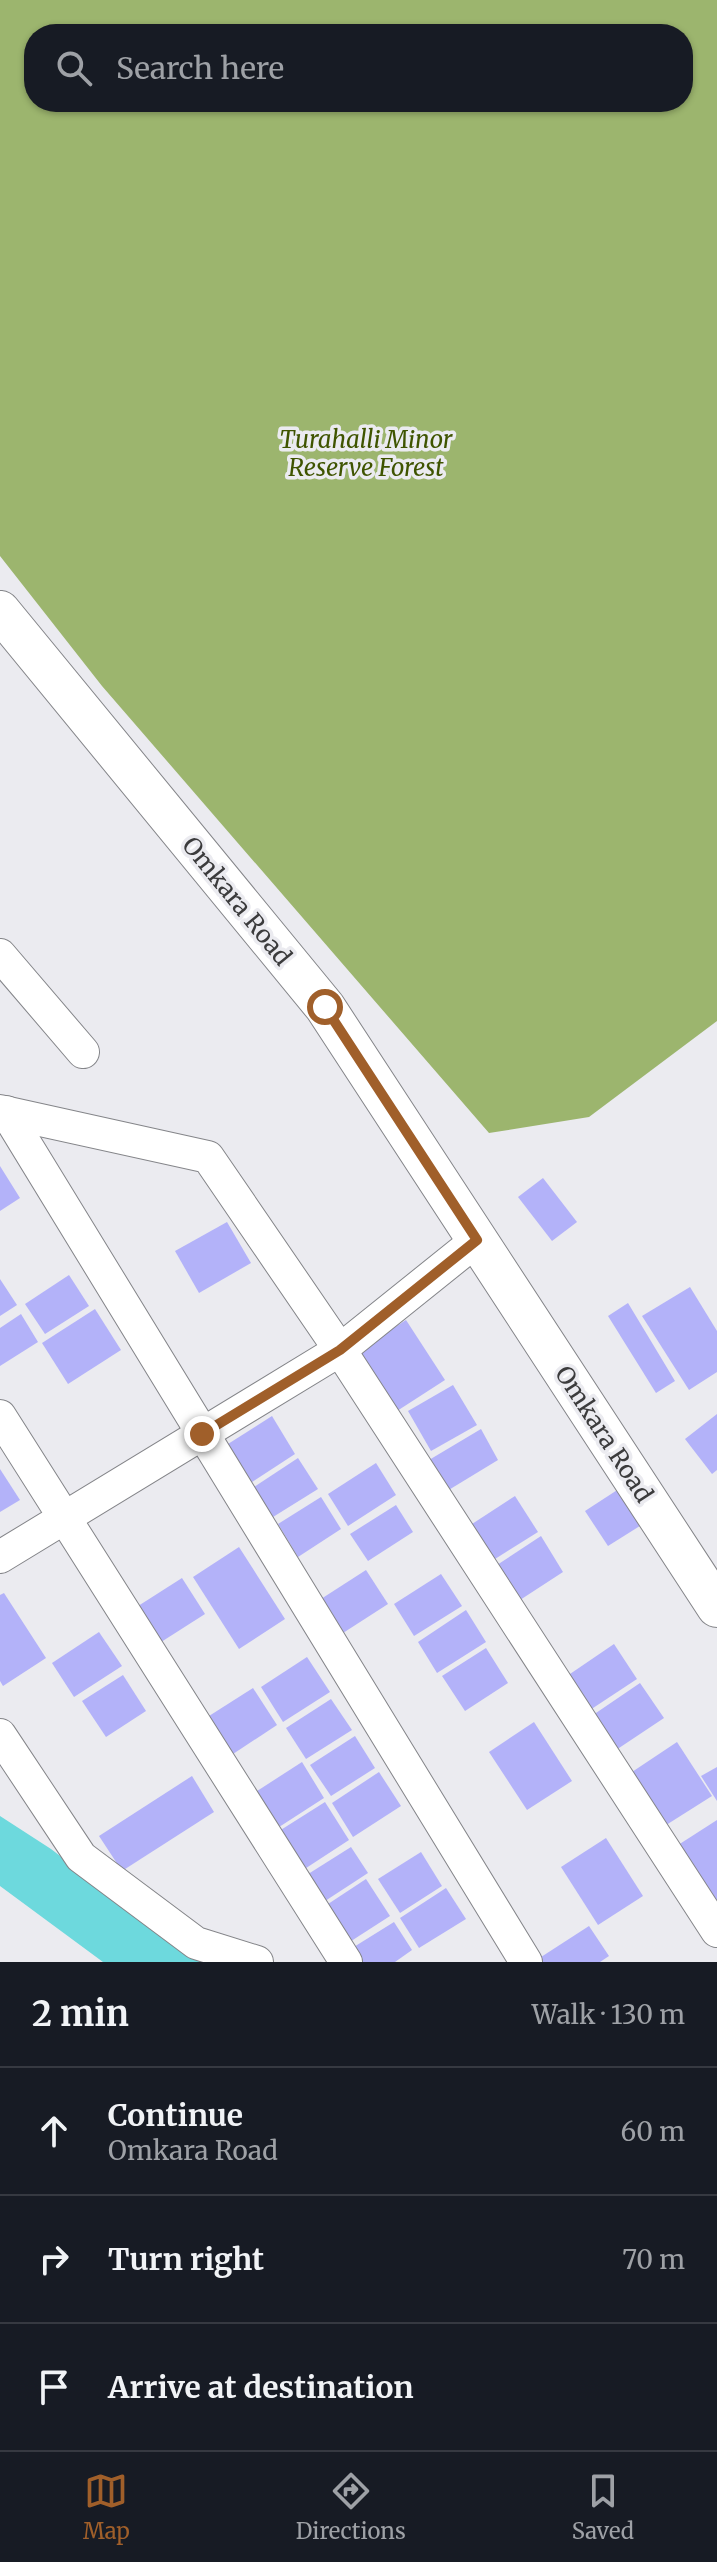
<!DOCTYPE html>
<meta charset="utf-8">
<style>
body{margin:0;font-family:Merriweather,serif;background:#242831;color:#f1f3f6}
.stop{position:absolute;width:24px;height:24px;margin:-18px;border:6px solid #a05f2a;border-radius:50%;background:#fff}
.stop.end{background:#a05f2a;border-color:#fff;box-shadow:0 2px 8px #0008}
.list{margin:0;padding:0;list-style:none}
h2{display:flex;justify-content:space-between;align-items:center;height:104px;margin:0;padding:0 32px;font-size:34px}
h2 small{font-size:26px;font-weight:400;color:#9ea1a6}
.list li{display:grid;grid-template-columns:52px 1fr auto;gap:24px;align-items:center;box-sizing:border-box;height:128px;padding:0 32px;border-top:2px solid #363941}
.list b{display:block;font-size:30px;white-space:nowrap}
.list p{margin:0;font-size:26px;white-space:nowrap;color:#9ea1a6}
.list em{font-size:26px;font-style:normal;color:#9ea1a6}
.icon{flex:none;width:44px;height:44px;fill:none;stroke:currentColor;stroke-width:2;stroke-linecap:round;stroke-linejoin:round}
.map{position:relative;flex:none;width:717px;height:1962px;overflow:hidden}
.search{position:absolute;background:#171b24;box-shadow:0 2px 6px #0004;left:24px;right:24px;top:24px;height:88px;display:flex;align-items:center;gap:20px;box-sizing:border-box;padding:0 28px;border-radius:32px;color:#9ea1a6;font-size:30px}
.sheet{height:488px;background:#171b24}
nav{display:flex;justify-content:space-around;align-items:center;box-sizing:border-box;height:112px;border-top:2px solid #363941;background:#171b24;font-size:22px;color:#9ea1a6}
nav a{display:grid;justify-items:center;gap:4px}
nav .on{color:#a05f2a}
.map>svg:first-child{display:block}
</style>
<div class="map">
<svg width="717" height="1962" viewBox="0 0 717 1962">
<rect width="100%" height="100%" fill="#ebebf0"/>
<path fill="#9cb56e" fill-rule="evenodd" d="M0 0H717V1021L589 1117 489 1133 102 686 0 556ZM34 34H683V102H34Z"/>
<polygon fill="#6dd9dd" points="0,1816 51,1849 177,1945 229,1962 103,1962 0,1886"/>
<g fill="#b3b2f9">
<polygon points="0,1166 20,1198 0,1211"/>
<polygon points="543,1178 577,1222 552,1241 518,1197"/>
<polygon points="227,1222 251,1263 199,1293 175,1251"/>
<polygon points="69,1275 89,1306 45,1334 25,1304"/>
<polygon points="0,1279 17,1305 0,1316"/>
<polygon points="690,1287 717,1331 717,1372 689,1390 642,1316"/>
<polygon points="628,1303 675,1381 656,1393 608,1316"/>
<polygon points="95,1309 121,1350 68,1384 42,1343"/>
<polygon points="21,1314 38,1342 0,1366 0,1328"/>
<polygon points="406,1320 445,1380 397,1411 358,1351"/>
<polygon points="453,1385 477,1425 431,1451 408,1411"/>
<polygon points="717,1414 717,1470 712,1474 685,1439"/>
<polygon points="272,1416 295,1454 252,1482 228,1444"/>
<polygon points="481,1429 498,1460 447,1491 429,1460"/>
<polygon points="298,1458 318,1489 273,1517 254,1487"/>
<polygon points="376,1463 396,1495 348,1526 328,1494"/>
<polygon points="0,1469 20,1500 0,1512"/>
<polygon points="628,1483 651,1519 608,1546 585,1511"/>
<polygon points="515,1496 538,1532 495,1559 472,1524"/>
<polygon points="321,1497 341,1529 298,1557 278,1524"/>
<polygon points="396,1505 413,1532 368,1561 350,1534"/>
<polygon points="541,1536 563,1572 520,1600 497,1565"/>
<polygon points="239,1547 285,1619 239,1649 193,1577"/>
<polygon points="366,1570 388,1604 343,1633 321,1599"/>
<polygon points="441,1574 462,1606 414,1636 394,1604"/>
<polygon points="182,1578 205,1614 158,1644 135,1608"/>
<polygon points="4,1593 46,1658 3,1686 0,1681 0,1595"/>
<polygon points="466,1610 486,1642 437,1673 418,1642"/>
<polygon points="99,1632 122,1666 74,1697 52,1663"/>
<polygon points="614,1644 637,1679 590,1710 567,1676"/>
<polygon points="486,1648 508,1683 465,1711 442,1676"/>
<polygon points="307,1657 330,1692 283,1722 261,1687"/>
<polygon points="123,1675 146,1711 106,1737 82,1701"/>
<polygon points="640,1683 664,1718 616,1750 593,1715"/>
<polygon points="253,1688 277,1725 233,1754 209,1716"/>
<polygon points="331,1699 352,1730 306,1759 286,1728"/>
<polygon points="534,1722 572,1781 527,1810 489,1752"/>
<polygon points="355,1736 375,1768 331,1796 310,1765"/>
<polygon points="677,1742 712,1796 663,1827 629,1774"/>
<polygon points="302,1762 324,1798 276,1829 254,1793"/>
<polygon points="717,1767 717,1801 701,1776"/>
<polygon points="379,1772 401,1806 353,1837 332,1803"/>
<polygon points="192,1776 214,1812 122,1871 99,1836"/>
<polygon points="325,1802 349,1840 300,1872 276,1833"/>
<polygon points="717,1820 717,1907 675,1847"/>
<polygon points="606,1838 643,1896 598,1925 561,1867"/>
<polygon points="351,1847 368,1873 322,1903 305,1876"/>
<polygon points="421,1852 442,1886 400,1913 378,1879"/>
<polygon points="366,1879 390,1916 345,1945 322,1908"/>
<polygon points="446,1888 466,1919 419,1948 400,1918"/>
<polygon points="394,1922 412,1950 395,1962 356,1962 349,1950"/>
<polygon points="589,1926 609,1956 600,1962 540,1962 538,1959"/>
</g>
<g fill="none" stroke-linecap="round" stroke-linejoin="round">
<g stroke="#848589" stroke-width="34">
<g id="minor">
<polyline points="0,955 83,1052"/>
<polyline points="0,1111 208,1157 340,1350 717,1931"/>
<polyline points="6,1112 526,1962"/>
<polyline points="0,1416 346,1962"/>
<polyline points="0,1557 340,1350 477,1240"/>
<polyline points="0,1735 81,1857 196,1943 257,1962"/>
</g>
</g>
<g stroke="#848589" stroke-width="42">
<polyline id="tertiary" points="0,611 325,1007 717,1607"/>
</g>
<use href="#minor" stroke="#fff" stroke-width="32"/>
<use href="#tertiary" stroke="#fff" stroke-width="40"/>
</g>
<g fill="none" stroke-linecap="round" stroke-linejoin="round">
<polyline stroke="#a05f2a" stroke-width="10" points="202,1434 340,1350 477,1240 325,1007"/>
</g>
<g text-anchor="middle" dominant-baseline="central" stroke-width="7" stroke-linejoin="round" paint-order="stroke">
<g font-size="24" font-style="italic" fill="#3f5400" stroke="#ebebf0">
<text x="366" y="439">Turahalli Minor<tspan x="366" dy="28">Reserve Forest</tspan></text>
</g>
<g font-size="24" fill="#3b3b3c" stroke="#ebebf0">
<text transform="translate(237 901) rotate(51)">Omkara Road</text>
<text transform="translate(604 1434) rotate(57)">Omkara Road</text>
</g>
</g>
</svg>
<div class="stop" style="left:325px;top:1007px"></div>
<div class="stop end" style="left:202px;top:1434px"></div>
<div class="search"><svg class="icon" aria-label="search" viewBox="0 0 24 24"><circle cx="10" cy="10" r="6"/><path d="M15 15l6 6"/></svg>Search here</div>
</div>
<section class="sheet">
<h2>2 min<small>Walk · 130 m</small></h2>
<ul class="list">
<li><svg class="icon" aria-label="ahead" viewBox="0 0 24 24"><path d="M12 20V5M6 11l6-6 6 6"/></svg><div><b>Continue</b><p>Omkara Road</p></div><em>60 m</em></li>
<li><svg class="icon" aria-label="right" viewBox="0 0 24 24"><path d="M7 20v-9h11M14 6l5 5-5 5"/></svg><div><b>Turn right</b></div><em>70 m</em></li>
<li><svg class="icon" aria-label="arrive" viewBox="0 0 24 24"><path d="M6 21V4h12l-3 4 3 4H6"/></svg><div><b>Arrive at destination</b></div></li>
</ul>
</section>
<nav>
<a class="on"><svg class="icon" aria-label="map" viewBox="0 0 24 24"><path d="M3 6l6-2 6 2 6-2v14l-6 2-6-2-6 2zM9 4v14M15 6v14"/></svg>Map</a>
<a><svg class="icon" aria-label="directions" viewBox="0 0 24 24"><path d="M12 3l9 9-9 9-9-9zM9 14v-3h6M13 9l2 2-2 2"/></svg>Directions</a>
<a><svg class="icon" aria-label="saved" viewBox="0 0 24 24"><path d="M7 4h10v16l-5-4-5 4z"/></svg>Saved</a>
</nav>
